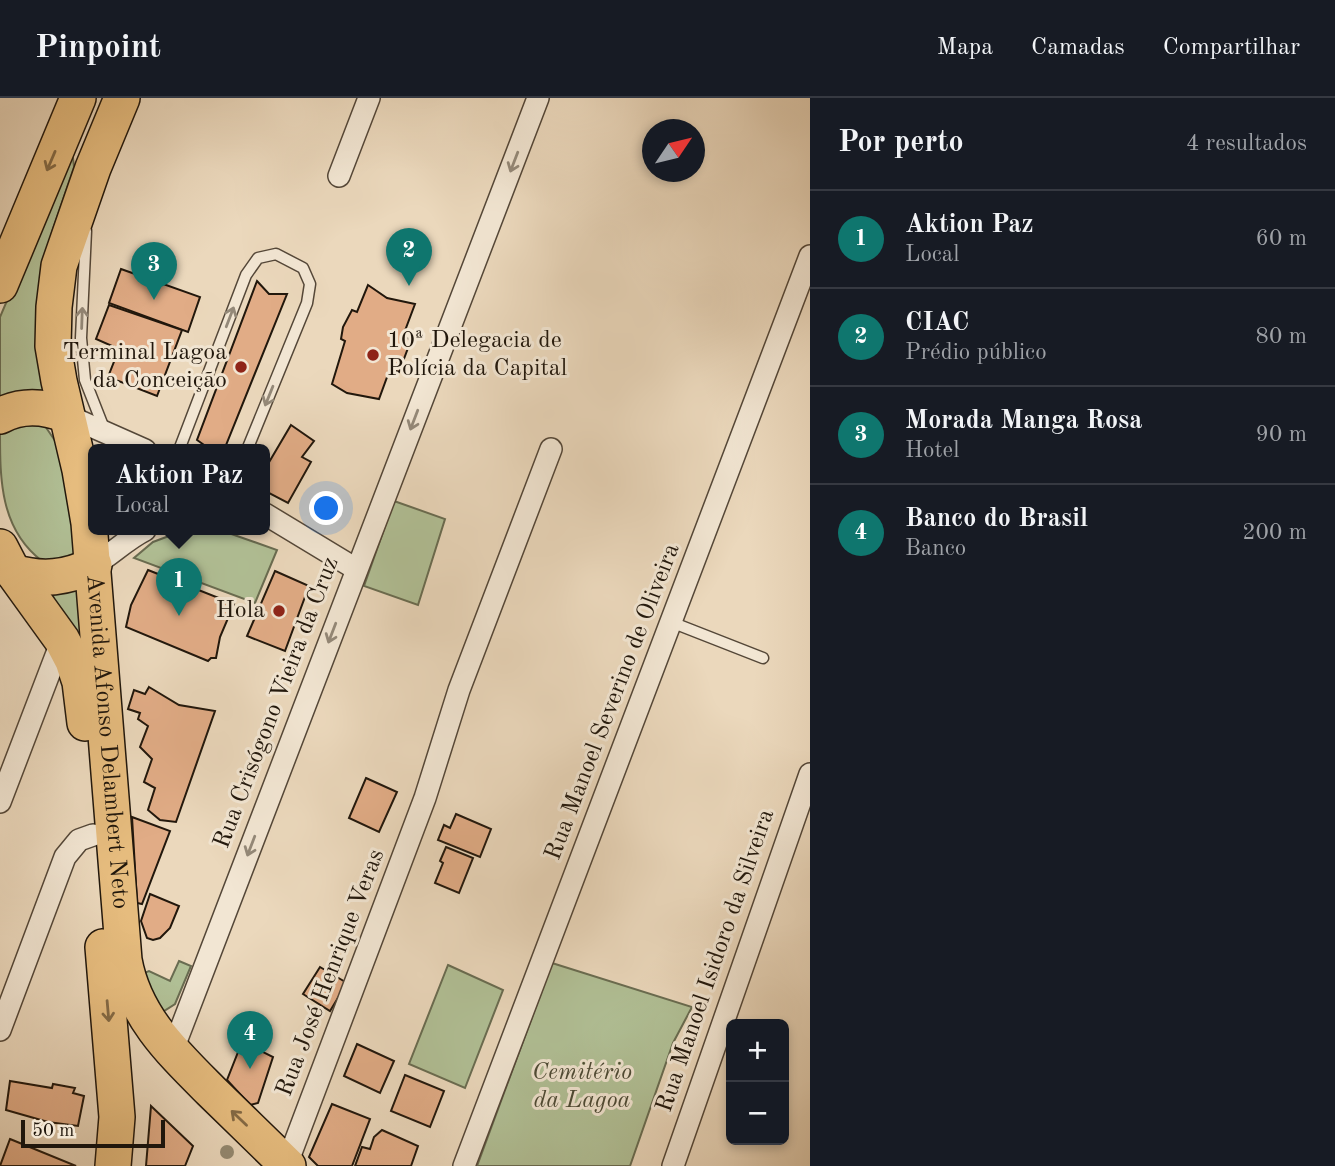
<!DOCTYPE html>
<html lang="pt">
<meta charset="utf-8">
<style>
body{margin:0;font-family:"Old Standard TT",serif;background:#242831;color:#f1f3f6}
.controls{position:absolute;right:21px;bottom:21px;display:grid;overflow:hidden;border-radius:10px;box-shadow:0 4px 10px #0003}
.controls button{width:63px;height:63px;display:grid;place-items:center;padding:0;border:0;border-bottom:2px solid #363941;background:#171b24;color:#f1f3f6;font:35px sans-serif}
.compass{position:absolute;left:642px;top:21px;width:63px;height:63px;border-radius:50%;background:#171b24;box-shadow:0 4px 10px #0003;rotate:55deg}
.scale{position:absolute;left:21px;bottom:18px;width:144px;box-sizing:border-box;padding-left:7px;border:4px solid #21170c;border-top:0;font-size:19px;line-height:24px;white-space:nowrap;color:#21170c;-webkit-text-stroke:5px #f2e6d3;paint-order:stroke}
.you{position:absolute;left:327px;top:411px;width:24px;height:24px;margin:-18px;border:5px solid #fff;border-radius:50%;background:#1a73e8;box-shadow:0 0 0 10px #1a73e833}
.badge{display:grid;place-items:center;width:46px;height:46px;border-radius:50%;background:#0f766e;color:#fff;font-size:23px;font-weight:700}
.pin{position:absolute;translate:-50% -58px;filter:drop-shadow(0 2px 4px #0008)}
.pin::after{content:'';position:absolute;top:37px;width:24px;height:21px;background:inherit;clip-path:polygon(0 0,100% 0,50% 100%)}
.popup{position:absolute;left:88px;top:346px;width:182px;height:91px;box-sizing:border-box;display:grid;place-content:center;border-radius:10px;background:#171b24;filter:drop-shadow(0 2px 5px #0005);font-size:23px;white-space:nowrap;color:#9ea1a6}
.popup b{font-size:26px;color:#f1f3f6}
.popup::after{content:'';position:absolute;left:50%;top:100%;margin-left:-14px;border:14px solid transparent;border-top-color:#171b24}
.list{margin:0;padding:0;list-style:none}
h2{display:flex;justify-content:space-between;align-items:center;height:91px;margin:0;padding:0 28px;font-size:30px}
h2 small{font-size:23px;font-weight:400;color:#9ea1a6}
.list li{display:grid;grid-template-columns:46px 1fr auto;gap:21px;align-items:center;box-sizing:border-box;height:98px;padding:0 28px;border-top:2px solid #363941}
.list b{display:block;font-size:26px;white-space:nowrap}
.list p{margin:0;font-size:23px;white-space:nowrap;color:#9ea1a6}
.list em{font-size:23px;font-style:normal;color:#9ea1a6}
.map{position:relative;flex:none;width:810px;height:1068px;overflow:hidden}
header{display:flex;align-items:center;gap:42px;box-sizing:border-box;height:98px;padding:0 35px;background:#171b24;border-bottom:2px solid #363941}
header strong{font-size:33px}
nav{display:flex;gap:38px;margin-inline-start:auto;font-size:24px}
main{display:flex}
aside{flex:1;background:#171b24}
.map>svg:first-child{display:block}
</style>
<header>
<strong>Pinpoint</strong>
<nav><a>Mapa</a><a>Camadas</a><a>Compartilhar</a></nav>
</header>
<main>
<div class="map">
<svg width="810" height="1068" viewBox="0 0 810 1068">
<rect width="100%" height="100%" fill="#ebd8bc"/>
<filter id="stains"><feTurbulence type="fractalNoise" baseFrequency=".00286" numOctaves="4"/><feColorMatrix values="0 0 0 0 .2 0 0 0 0 .09 0 0 0 0 .02 0 0 0 .5 -.17"/></filter>
<radialGradient id="worn" r=".72"><stop offset=".6" stop-color="#630" stop-opacity="0"/><stop offset="1" stop-color="#630" stop-opacity=".3"/></radialGradient>
<g fill="#b1c096" stroke="#696c51" stroke-width="2">
<polygon points="69,57 73,60 74,69 52,134 45,169 46,294 0,299 0,219"/>
<path d="M21 321 45 328 60 350 79 460 42 463C0 431 0 381 0 334Z"/>
<polygon points="394,403 445,421 418,507 364,488"/>
<polygon points="185,432 220,432 277,452 255,505 134,460 153,444"/>
<polygon points="87,485 95,580 53,499 55,494"/>
<polygon points="179,863 191,868 175,906 164,913 153,907 144,875 149,873 170,883"/>
<polygon points="552,865 692,909 673,945 630,1068 477,1068"/>
<polygon points="448,867 503,892 465,990 409,966"/>
</g>
<g fill="#e1ac86" stroke="#21170c" stroke-width="2">
<polygon points="121,171 200,199 188,234 109,205"/>
<polygon points="257,183 269,196 287,196 224,352 207,349 197,342"/>
<polygon points="368,187 387,200 415,206 403,238 411,242 399,274 390,271 379,301 347,295 332,286 345,243 341,241 343,229 352,212 357,214"/>
<polygon points="109,207 182,232 157,298 108,279 119,251 96,241"/>
<polygon points="291,327 314,343 302,359 311,364 288,405 265,393 265,371"/>
<polygon points="148,472 234,506 220,539 216,560 211,560 208,563 126,529 131,507"/>
<polygon points="275,473 309,488 285,553 247,538"/>
<polygon points="149,589 179,607 215,613 176,724 160,722 148,712 155,690 144,684 152,661 140,649 148,628 138,621 140,615 128,611 134,592 145,596"/>
<polygon points="366,680 397,694 379,734 349,720"/>
<polygon points="456,716 491,731 480,759 438,742 444,727 450,730"/>
<polygon points="132,719 170,733 142,806 137,805"/>
<polygon points="446,749 473,760 459,795 435,785 443,765 440,763"/>
<polygon points="150,796 179,808 170,830 160,840 153,842 147,840 141,823"/>
<polygon points="320,869 347,885 330,913 303,896"/>
<polygon points="246,934 256,940 253,949 273,959 258,1005 250,1007 227,982"/>
<polygon points="357,946 394,963 380,995 344,978"/>
<polygon points="405,977 444,993 430,1029 391,1013"/>
<polygon points="10,983 52,990 53,986 75,990 73,995 84,998 78,1028 48,1024 6,1012"/>
<polygon points="332,1006 370,1021 352,1068 318,1068 309,1059"/>
<polygon points="151,1008 193,1048 185,1068 146,1068"/>
<polygon points="382,1032 418,1048 411,1068 355,1068 362,1049 370,1051 374,1039"/>
<polygon points="10,1041 76,1068 0,1068"/>
</g>
<g fill="none" stroke-linecap="round" stroke-linejoin="round">
<g stroke="#544738" stroke-width="13">
<g id="lane">
<polyline points="86,133 81,240 85,282 105,333"/>
<polyline points="179,352 246,177 258,160 276,156 303,170 310,186 307,205 247,352"/>
<polyline points="671,524 763,560"/>
</g>
</g>
<g stroke="#544738" stroke-width="24">
<g id="street">
<polyline points="339,78 369,0"/>
<polyline points="66,317 145,352"/>
<polyline points="265,416 356,471"/>
<path d="M94 467C112 456 127 441 145 432"/>
<polyline points="0,704 62,542"/>
<polyline points="0,932 65,759 79,742 93,737"/>
<polyline points="172,954 538,0"/>
<polyline points="286,1068 425,700 459,592 551,351"/>
<polyline points="464,1068 810,158"/>
<polyline points="673,1068 810,676"/>
</g>
</g>
<g stroke="#21170c" stroke-width="38">
<g id="primary">
<path id="s1" d="M122 0 93 70 59 168 54 209 53 248 59 283 80 372 89 425 124 862C134 918 172 954 211 993 237 1018 262 1043 288 1068"/>
<polyline points="0,187 78,0"/>
<path d="M0 318C22 306 44 308 66 317"/>
<polyline points="0,449 13,474 62,542 73,563 80,584 85,625"/>
<path d="M13 474C43 483 66 480 94 467"/>
<polyline points="103,849 117,1019 113,1068"/>
</g>
</g>
<use href="#lane" stroke="#f2e6d3" stroke-width="10"/>
<use href="#street" stroke="#f2e6d3" stroke-width="21"/>
<use href="#primary" stroke="#e6bc7e" stroke-width="35"/>
</g>
<circle fill="#948a72" cx="227" cy="1054" r="7"/>
<defs><path id="oneway-shaft" d="M-6 0H5M1.5-3L5.5 0L1.5 3" fill="none" stroke-width="1.6" stroke-linecap="round" stroke-linejoin="round" transform="scale(1.75)"/></defs>
<g stroke="#846a45">
<use href="#oneway-shaft" transform="translate(51 63) rotate(113)"/>
<use href="#oneway-shaft" transform="translate(108 913) rotate(85)"/>
<use href="#oneway-shaft" transform="translate(239 1020) rotate(-136)"/>
</g>
<g stroke="#948979">
<use href="#oneway-shaft" transform="translate(514 64) rotate(111)"/>
<use href="#oneway-shaft" transform="translate(230 219) rotate(-69)"/>
<use href="#oneway-shaft" transform="translate(82 220) rotate(-88)"/>
<use href="#oneway-shaft" transform="translate(269 298) rotate(112)"/>
<use href="#oneway-shaft" transform="translate(414 322) rotate(111)"/>
<use href="#oneway-shaft" transform="translate(332 535) rotate(111)"/>
<use href="#oneway-shaft" transform="translate(251 748) rotate(111)"/>
</g>
<g fill="#8f2418" stroke="#f2e6d3" stroke-width="2.5">
<circle cx="373" cy="257" r="7"/>
<circle cx="241" cy="269" r="7"/>
<circle cx="279" cy="513" r="7"/>
</g>
<g text-anchor="middle" dominant-baseline="central" stroke-width="6" stroke-linejoin="round" paint-order="stroke">
<g font-size="24" fill="#21170c" stroke="#f2e6d3" text-anchor="end">
<text x="387" y="243" text-anchor="start">10ª Delegacia de<tspan x="387" dy="28">Polícia da Capital</tspan></text>
<text x="227" y="255">Terminal Lagoa<tspan x="227" dy="28">da Conceição</tspan></text>
<text x="265" y="513">Hola</text>
</g>
<g font-size="24" fill="#21170c" stroke="#f2e6d3">
<text transform="translate(613 604) rotate(-69)">Rua Manoel Severino de Oliveira</text>
<text transform="translate(277 605) rotate(-69)">Rua Crisógono Vieira da Cruz</text>
<text stroke="none"><textPath href="#s1" startOffset="660">Avenida Afonso Delambert Neto</textPath></text>
<text transform="translate(716 863) rotate(-71)">Rua Manoel Isidoro da Silveira</text>
<text transform="translate(331 875) rotate(-69)">Rua José Henrique Veras</text>
</g>
<g font-size="24" font-style="italic" fill="#4c4a35" stroke="#f2e6d3">
<text x="582" y="975">Cemitério<tspan x="582" dy="28">da Lagoa</tspan></text>
</g>
</g>
<rect width="100%" height="100%" filter="url(#stains)"/>
<rect width="100%" height="100%" fill="url(#worn)"/>
</svg>
<div class="controls">
<button>+</button>
<button>−</button>
</div>
<svg class="compass" viewBox="-18 -18 36 36"><path d="M0-13l5 13h-10z" fill="#e53935"/><path d="M0 13l5-13h-10z" fill="#9ea1a6"/></svg>
<div class="scale">50 m</div>
<div class="you"></div>
<div class="pin badge" style="left:179px;top:518px">1</div>
<div class="popup"><b>Aktion Paz</b>Local</div>
<div class="pin badge" style="left:409px;top:188px">2</div>
<div class="pin badge" style="left:154px;top:202px">3</div>
<div class="pin badge" style="left:250px;top:971px">4</div>
</div>
<aside>
<h2>Por perto<small>4 resultados</small></h2>
<ul class="list">
<li><span class="badge">1</span><div><b>Aktion Paz</b><p>Local</p></div><em>60 m</em></li>
<li><span class="badge">2</span><div><b>CIAC</b><p>Prédio público</p></div><em>80 m</em></li>
<li><span class="badge">3</span><div><b>Morada Manga Rosa</b><p>Hotel</p></div><em>90 m</em></li>
<li><span class="badge">4</span><div><b>Banco do Brasil</b><p>Banco</p></div><em>200 m</em></li>
</ul>
</aside>
</main>
